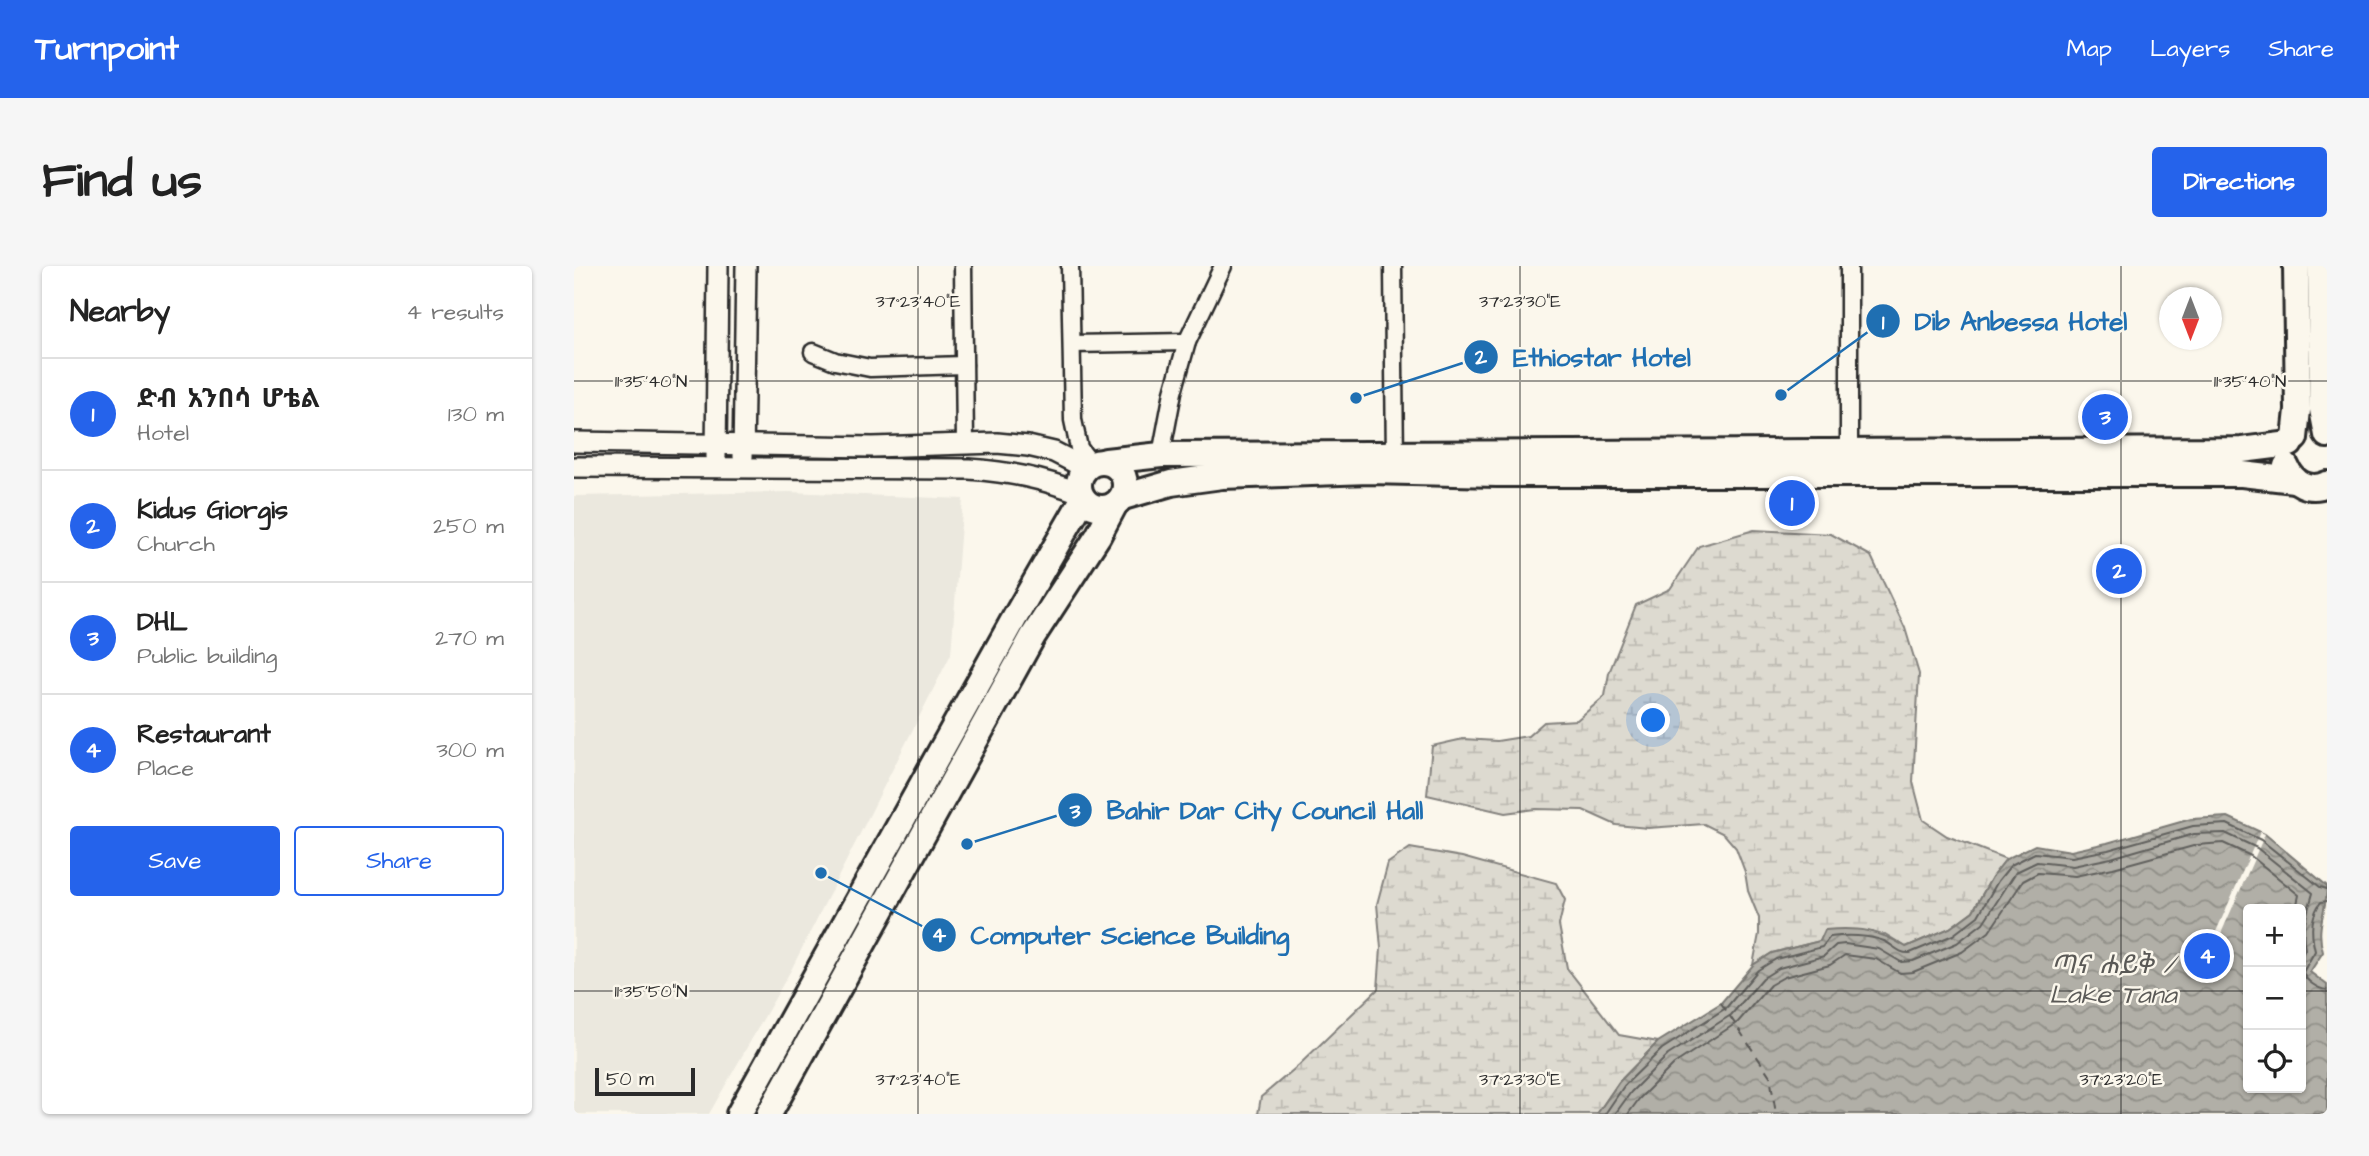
<!DOCTYPE html>
<meta charset="utf-8">
<style>
body{margin:0;font-family:"Architects Daughter","Noto Sans Ethiopic",sans-serif;background:#f6f6f6;color:#222}
.controls{position:absolute;right:21px;bottom:21px;display:grid;overflow:hidden;border-radius:7px;box-shadow:0 2px 5px #0004}
.controls button{width:63px;height:63px;display:grid;place-items:center;padding:0;border:0;border-bottom:2px solid #e0e0e0;background:#fff;color:#222;font:35px sans-serif}
.compass{position:absolute;left:1585px;top:21px;width:63px;height:63px;border-radius:50%;background:#fff;box-shadow:0 2px 5px #0004;rotate:180deg}
.scale{position:absolute;left:21px;bottom:18px;width:100px;box-sizing:border-box;padding-left:7px;border:4px solid #2b2b2b;border-top:0;font-size:19px;line-height:24px;white-space:nowrap;color:#2b2b2b;-webkit-text-stroke:5px #fbf7ec;paint-order:stroke}
.you{position:absolute;left:1080px;top:455px;width:24px;height:24px;margin:-18px;border:5px solid #fff;border-radius:50%;background:#1a73e8;box-shadow:0 0 0 10px #1a73e833}
.badge{display:grid;place-items:center;width:46px;height:46px;border-radius:50%;background:#2563eb;color:#fff;font-size:23px;font-weight:700}
.pin{position:absolute;translate:-50% -50%;border:4px solid #fff;box-shadow:0 2px 7px #0006}
.list{margin:0;padding:0;list-style:none}
h2{display:flex;justify-content:space-between;align-items:center;height:91px;margin:0;padding:0 28px;font-size:30px}
h2 small{font-size:23px;font-weight:400;color:#767676}
.list li{display:grid;grid-template-columns:46px 1fr auto;gap:21px;align-items:center;box-sizing:border-box;height:112px;padding:0 28px;border-top:2px solid #e0e0e0}
.list b{display:block;font-size:26px;white-space:nowrap}
.list p{margin:0;font-size:23px;white-space:nowrap;color:#767676}
.list em{font-size:23px;font-style:normal;color:#767676}
.actions{display:flex;gap:14px;padding:21px 28px}
.actions a{flex:1;padding:16px 0;border:2px solid #2563eb;border-radius:7px;text-align:center;font-size:24px;color:#2563eb}
.actions .main{background:#2563eb;color:#fff}
.icon{flex:none;width:38px;height:38px;fill:none;stroke:currentColor;stroke-width:2;stroke-linecap:round;stroke-linejoin:round}
.map{position:relative;flex:none;width:1753px;height:848px;overflow:hidden;border-radius:7px}
header{display:flex;align-items:center;gap:42px;box-sizing:border-box;height:98px;padding:0 35px;background:#2563eb;color:#fff}
header strong{font-size:33px}
nav{display:flex;gap:38px;margin-inline-start:auto;font-size:24px}
.intro{display:flex;align-items:center;justify-content:space-between;box-sizing:border-box;height:168px;padding:0 42px}
h1{margin:0;font-size:49px}
.button{padding:18px 32px;border-radius:7px;background:#2563eb;color:#fff;font-size:24px;font-weight:700}
main{display:flex;gap:42px;padding:0 42px}
aside{flex:1;background:#fff;border-radius:7px;box-shadow:0 2px 5px #0004}
.map>svg:first-child{display:block}
</style>
<header>
<strong>Turnpoint</strong>
<nav><a>Map</a><a>Layers</a><a>Share</a></nav>
</header>
<div class="intro"><h1>Find us</h1><a class="button">Directions</a></div>
<main>
<aside>
<h2>Nearby<small>4 results</small></h2>
<ul class="list">
<li><span class="badge">1</span><div><b>ድብ አንበሳ ሆቴል</b><p>Hotel</p></div><em>130 m</em></li>
<li><span class="badge">2</span><div><b>Kidus Giorgis</b><p>Church</p></div><em>250 m</em></li>
<li><span class="badge">3</span><div><b>DHL</b><p>Public building</p></div><em>270 m</em></li>
<li><span class="badge">4</span><div><b>Restaurant</b><p>Place</p></div><em>300 m</em></li>
</ul>
<div class="actions"><a class="main">Save</a><a>Share</a></div>
</aside>
<div class="map">
<svg width="1753" height="848" viewBox="0 0 1753 848">
<defs>
<pattern id="wetland-marsh" width="20" height="14" patternUnits="userSpaceOnUse" patternTransform="scale(1.75)"><rect width="20" height="14" fill="#dddad0"/><path d="M1 5h8M5 5V1M11 12h8M15 12V8" fill="none" stroke="#bebbb3"/></pattern>
<pattern id="water-waves" width="16" height="10" patternUnits="userSpaceOnUse" patternTransform="scale(1.75)"><rect width="16" height="10" fill="#b1afa7"/><path d="M0 5q4-4 8 0t8 0" fill="none" stroke="#908f88"/></pattern>
</defs>
<rect width="100%" height="100%" fill="#fbf7ec"/>
<filter id="ink" filterUnits="userSpaceOnUse"><feTurbulence type="fractalNoise" baseFrequency=".0143" numOctaves="2"/><feDisplacementMap in="SourceGraphic" scale="14" xChannelSelector="R" yChannelSelector="G"/><feConvolveMatrix kernelMatrix="1 2 1 2 8 2 1 2 1" color-interpolation-filters="sRGB"/></filter>
<g filter="url(#ink)">
<polygon fill="#ebe8de" points="215,226 389,233 377,388 217,704 135,848 0,848 0,230"/>
<g fill="url(#wetland-marsh)" stroke="#84827e" stroke-width="2">
<polygon points="1180,264 1257,268 1297,290 1331,362 1345,408 1339,516 1349,554 1373,570 1432,593 1418,611 1399,645 1376,662 1332,681 1311,668 1246,675 1198,687 1179,699 1185,668 1185,652 1174,625 1171,606 1162,582 1150,568 1130,558 1074,562 1042,559 1009,544 961,543 931,547 853,529 858,480 889,473 923,475 954,470 970,456 1003,454 1031,430 1035,407 1062,339 1096,323 1125,280"/>
<polygon points="836,582 888,591 982,617 991,634 985,659 993,702 1045,769 1084,776 1045,816 1023,848 684,848 687,831 725,799 804,723 807,682 803,638 814,597"/>
</g>
<path fill="url(#water-waves)" stroke="#7b7a75" stroke-width="2" fill-rule="evenodd" d="M1654 551 1691 568 1753 620C1753 645 1741 660 1749 686L1736 706 1753 719V848H1023L1045 816 1084 776 1147 737 1179 699 1198 687 1246 675 1251 664C1284 661 1305 664 1332 681L1376 662 1399 645 1418 611 1432 593 1461 579 1497 585 1533 577 1617 553ZM1674 643H1727V822H1674Z"/>
<polygon fill="#fbf7ec" points="1686,566 1691,568 1642,679 1655,685 1644,708 1612,694 1622,671 1637,677"/>
<g fill="none" stroke-linecap="round" stroke-linejoin="round">
<g stroke="#61605d" stroke-width="2">
<path d="M1753 635 1747 636C1736 650 1737 669 1741 685L1729 706C1731 715 1744 723 1753 724"/>
<path d="M1031 848 1050 820 1088 783 1152 742 1184 704 1202 693 1248 681 1256 671C1272 669 1295 669 1310 675 1319 679 1325 688 1336 687L1379 669 1404 650 1424 615 1437 599 1461 587 1498 591 1534 584 1619 560 1653 558 1687 574 1746 621 1753 623"/>
<path d="M1041 848 1057 826 1094 789 1157 749 1189 712 1205 702 1250 690 1262 679 1271 678 1305 683 1327 696 1339 695 1383 677 1409 657 1442 606 1463 596 1499 600 1537 592 1620 568 1651 567 1683 582 1739 627C1734 646 1726 662 1731 683L1727 691"/>
<polyline points="1054,848 1065,833 1100,798 1164,756 1196,719 1210,711 1256,699 1271,689 1302,693 1326,707 1339,706 1388,686 1415,666 1449,615 1464,607 1501,610 1539,602 1623,579 1649,577 1677,590 1725,629 1722,643"/>
</g>
<polyline stroke="#5a5956" stroke-width="2" stroke-dasharray="9 7" stroke-linecap="butt" points="1147,737 1196,810 1202,848"/>
<g stroke="#2b2b2b" stroke-width="21">
<g id="minor">
<polyline points="389,0 391,178"/>
<polyline points="496,0 499,154 505,182 517,198"/>
<polyline points="819,0 821,197"/>
<polyline points="1275,0 1275,186"/>
<polyline points="498,78 613,76"/>
<polyline points="239,86 261,95 296,102 390,99"/>
<polyline points="587,189 599,126 613,76 649,0"/>
</g>
</g>
<g stroke="#2b2b2b" stroke-width="24">
<g id="tertiary">
<polyline points="0,176 299,181 423,177 454,180 480,186 511,202"/>
<polyline points="142,191 144,0"/>
<polyline points="169,191 172,0"/>
<path d="M0 201 395 203C436 206 467 212 506 227"/>
</g>
</g>
<g stroke="#2b2b2b" stroke-width="30">
<g id="trunk">
<polyline points="1746,0 1748,143 1753,169"/>
<polyline points="1721,172 1724,144 1722,0"/>
<polyline points="532,195 587,189 1668,184 1716,178"/>
<circle cx="528" cy="219" r="23"/>
<path d="M1712 200C1719 217 1735 226 1753 218"/>
<polyline points="549,231 597,217 648,210 795,205 923,208 1668,208 1720,214"/>
<polyline points="165,848 440,353 509,233"/>
<polyline points="195,848 459,370 524,270 541,238"/>
</g>
</g>
<use href="#minor" stroke="#fbf7ec" stroke-width="16"/>
<use href="#tertiary" stroke="#fbf7ec" stroke-width="19"/>
<use href="#trunk" stroke="#fbf7ec" stroke-width="24"/>
</g>
</g>
<path fill="none" stroke="#2b2b2b" stroke-width="2" stroke-opacity="0.45" d="M344 0V848M946 0V848M1547 0V848M0 115H1753M0 725H1674M1727 725H1753"/>
<g text-anchor="middle" dominant-baseline="central" stroke-width="5" stroke-linejoin="round" paint-order="stroke">
<g font-size="26" font-style="italic" fill="#5a5956" stroke="#fbf7ec">
<text x="1539" y="699">ጣና ሐይቅ /<tspan x="1539" dy="30">Lake Tana</tspan></text>
</g>
</g>
<g font-size="18" text-anchor="middle" fill="#2b2b2b" stroke="#fbf7ec" stroke-width="5" stroke-linejoin="round" paint-order="stroke">
<text x="344" y="41">37°23'40"E</text>
<text x="946" y="41">37°23'30"E</text>
<text x="1676" y="121">11°35'40"N</text>
<text x="77" y="121">11°35'40"N</text>
<text x="77" y="731">11°35'50"N</text>
<text x="344" y="819">37°23'40"E</text>
<text x="946" y="819">37°23'30"E</text>
<text x="1547" y="819">37°23'20"E</text>
</g>
<path fill="none" stroke="#1f6fb2" stroke-width="2.5" d="M1207 129L1309 55M782 132L907 91M393 578L501 544M247 607L365 669"/>
<g fill="#1f6fb2" stroke="#fbf7ec" stroke-width="2.5">
<circle cx="1207" cy="129" r="7"/>
<circle cx="782" cy="132" r="7"/>
<circle cx="393" cy="578" r="7"/>
<circle cx="247" cy="607" r="7"/>
<circle cx="1309" cy="55" r="18"/>
<circle cx="907" cy="91" r="18"/>
<circle cx="501" cy="544" r="18"/>
<circle cx="365" cy="669" r="18"/>
</g>
<g font-size="21" text-anchor="middle" font-weight="bold" fill="#fff">
<text x="1309" y="63">1</text>
<text x="907" y="98">2</text>
<text x="501" y="552">3</text>
<text x="365" y="676">4</text>
</g>
<g font-size="26" text-anchor="middle" font-weight="bold" fill="#1f6fb2" stroke="#fbf7ec" stroke-width="5" stroke-linejoin="round" paint-order="stroke">
<text x="1447" y="64">Dib Anbessa Hotel</text>
<text x="1028" y="100">Ethiostar Hotel</text>
<text x="691" y="553">Bahir Dar City Council Hall</text>
<text x="556" y="678">Computer Science Building</text>
</g>
</svg>
<div class="controls">
<button>+</button>
<button>−</button>
<button><svg class="icon" aria-label="locate" viewBox="0 0 24 24"><circle cx="12" cy="12" r="6"/><path d="M12 2v4M12 18v4M2 12h4M18 12h4"/></svg></button>
</div>
<svg class="compass" viewBox="-18 -18 36 36"><path d="M0-13l5 13h-10z" fill="#e53935"/><path d="M0 13l5-13h-10z" fill="#767676"/></svg>
<div class="scale">50 m</div>
<div class="you"></div>
<div class="pin badge" style="left:1218px;top:237px">1</div>
<div class="pin badge" style="left:1545px;top:305px">2</div>
<div class="pin badge" style="left:1531px;top:151px">3</div>
<div class="pin badge" style="left:1633px;top:690px">4</div>
</div>
</main>
